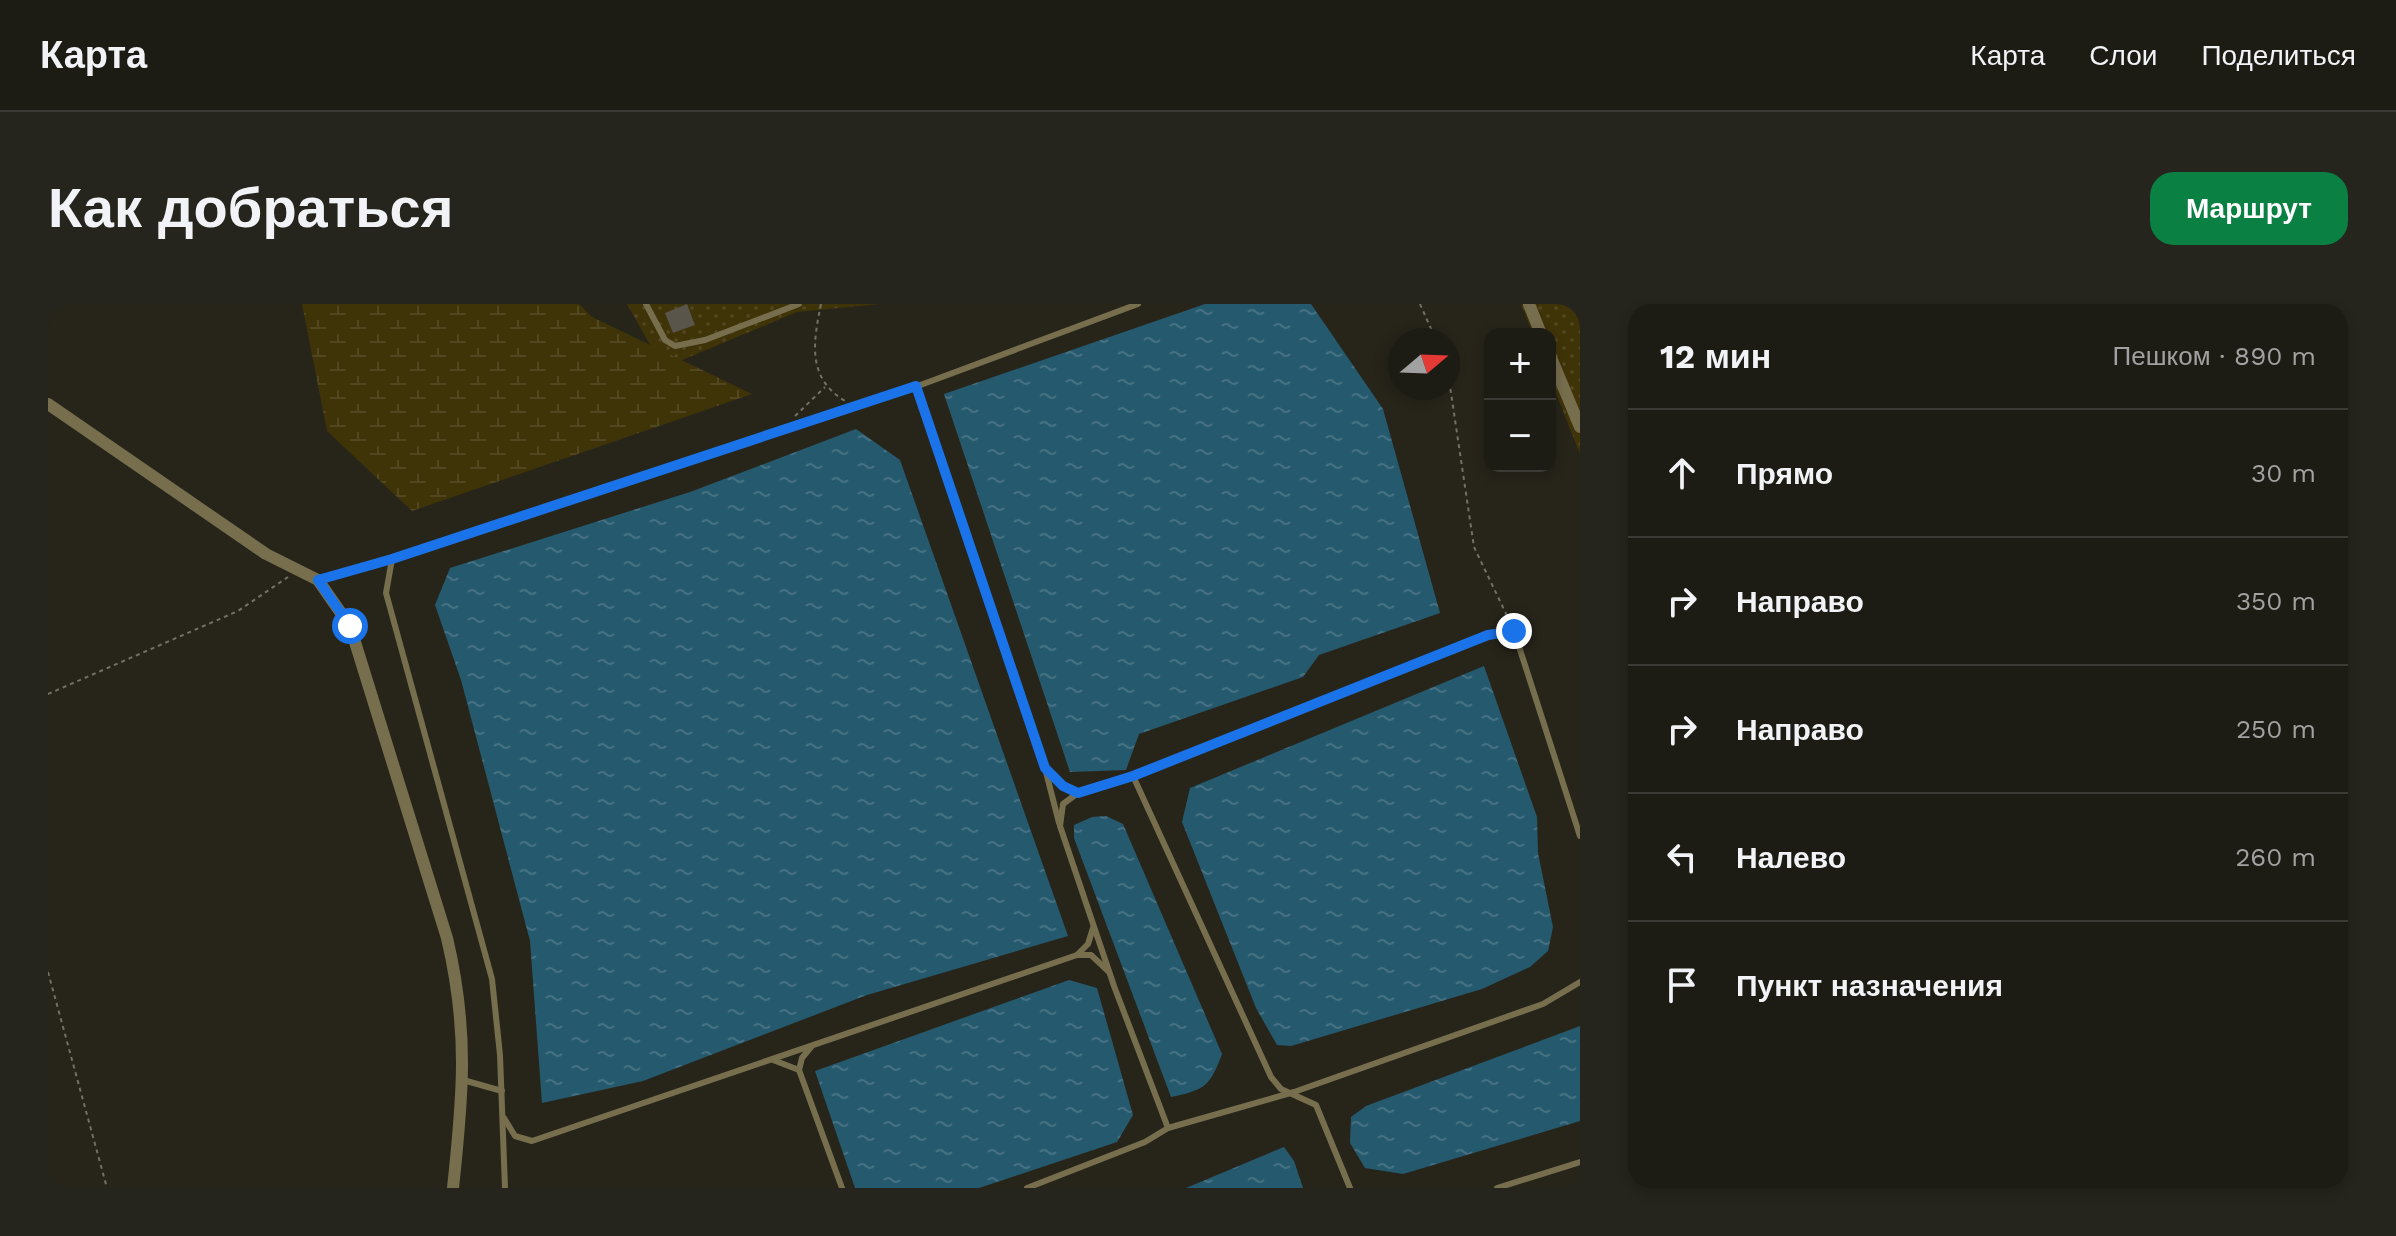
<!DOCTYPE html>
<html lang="ru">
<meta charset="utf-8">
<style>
body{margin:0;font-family:"Work Sans",sans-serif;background:#25251d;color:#f1f3f6}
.controls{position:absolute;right:24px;top:24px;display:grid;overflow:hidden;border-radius:16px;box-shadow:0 4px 12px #0003}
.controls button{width:72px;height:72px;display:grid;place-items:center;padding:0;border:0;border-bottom:2px solid #3b3a34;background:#1d1c14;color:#f1f3f6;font:40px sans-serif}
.compass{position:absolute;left:1340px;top:24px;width:72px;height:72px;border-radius:50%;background:#1d1c14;box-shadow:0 4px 12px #0003;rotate:71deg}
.stop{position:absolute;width:24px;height:24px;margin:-18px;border:6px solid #1a73e8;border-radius:50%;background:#fff}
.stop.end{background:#1a73e8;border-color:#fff;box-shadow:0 2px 8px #0008}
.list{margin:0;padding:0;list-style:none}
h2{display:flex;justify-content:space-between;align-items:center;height:104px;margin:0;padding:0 32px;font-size:34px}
h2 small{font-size:26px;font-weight:400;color:#a0a1a0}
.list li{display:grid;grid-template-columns:52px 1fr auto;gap:24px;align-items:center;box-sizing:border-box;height:128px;padding:0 32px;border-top:2px solid #3b3a34}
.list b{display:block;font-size:30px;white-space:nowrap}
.list em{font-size:26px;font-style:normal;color:#a0a1a0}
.icon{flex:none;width:44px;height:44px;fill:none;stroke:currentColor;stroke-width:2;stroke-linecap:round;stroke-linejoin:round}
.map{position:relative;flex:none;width:1532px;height:884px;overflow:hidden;border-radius:24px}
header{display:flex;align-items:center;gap:48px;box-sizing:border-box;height:112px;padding:0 40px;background:#1d1c14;border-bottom:2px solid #3b3a34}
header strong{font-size:38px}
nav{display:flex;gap:44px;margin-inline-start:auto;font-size:28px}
.intro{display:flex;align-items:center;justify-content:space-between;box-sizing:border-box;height:192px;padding:0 48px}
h1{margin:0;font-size:56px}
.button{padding:20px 36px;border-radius:24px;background:#0b8043;color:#fff;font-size:28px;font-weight:700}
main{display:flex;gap:48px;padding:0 48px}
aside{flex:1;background:#1d1c14;border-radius:24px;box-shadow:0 4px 12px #0003}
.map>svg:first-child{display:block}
</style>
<header>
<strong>Карта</strong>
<nav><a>Карта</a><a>Слои</a><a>Поделиться</a></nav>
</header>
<div class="intro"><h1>Как добраться</h1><a class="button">Маршрут</a></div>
<main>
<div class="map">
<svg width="1532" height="884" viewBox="0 0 1532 884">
<defs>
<pattern id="grass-dots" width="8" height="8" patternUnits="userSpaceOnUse" patternTransform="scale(2)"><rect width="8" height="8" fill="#3f3308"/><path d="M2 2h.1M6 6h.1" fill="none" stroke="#524720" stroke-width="1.8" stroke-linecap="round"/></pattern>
<pattern id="wetland-marsh" width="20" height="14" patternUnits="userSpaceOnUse" patternTransform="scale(2)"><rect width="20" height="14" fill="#3f3308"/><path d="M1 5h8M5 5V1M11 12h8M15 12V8" fill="none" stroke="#524720"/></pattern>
<pattern id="water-ripples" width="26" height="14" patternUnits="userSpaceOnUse" patternTransform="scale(2)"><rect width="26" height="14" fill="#25596e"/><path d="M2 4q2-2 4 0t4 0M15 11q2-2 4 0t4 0" fill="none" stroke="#457183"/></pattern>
</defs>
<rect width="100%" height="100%" fill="#27251a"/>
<g fill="url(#grass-dots)">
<polygon points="579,0 832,0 749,8 615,64"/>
<polygon points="1473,0 1532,0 1532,150 1502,74 1502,30 1485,30"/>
</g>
<polygon fill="url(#wetland-marsh)" points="254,0 531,0 544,13 704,90 364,207 279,127"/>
<g fill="url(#water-ripples)">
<polygon points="1157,0 1263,0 1335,105 1392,309 1271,351 1255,373 1091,430 1078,466 1022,468 896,90"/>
<polygon points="808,125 852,156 1020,632 819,691 595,777 494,799 482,637 413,376 387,301 402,264 642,188"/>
<polygon points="1436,362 1489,513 1490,549 1505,623 1500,647 1482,663 1434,685 1243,742 1229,741 1208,704 1134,518 1142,484"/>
<path d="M1058 512 1075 520 1174 750C1162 782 1157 786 1123 793L1026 534V521L1044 513Z"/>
<polygon points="1021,676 1049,684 1085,811 1069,838 931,884 807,884 767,767"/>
<polygon points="1532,722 1532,817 1355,870 1317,864 1302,839 1303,813 1318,802"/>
<polygon points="1236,843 1246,857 1255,884 1138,884"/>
</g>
<polygon fill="#59554a" points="639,0 647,21 625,29 617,9"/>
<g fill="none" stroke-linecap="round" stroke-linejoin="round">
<g stroke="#727067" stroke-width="2" stroke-dasharray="4 4" stroke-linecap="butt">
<path d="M773 0C765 39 759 74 797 97"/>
<polyline points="1372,0 1388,36"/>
<polyline points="1400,69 1426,243 1462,318"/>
<polyline points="747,112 777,83"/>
<polyline points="0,390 190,307 240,273"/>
<polyline points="0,668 59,884"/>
</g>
<g stroke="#776e4e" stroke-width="6">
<polyline points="598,0 617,36 627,42 657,36 751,0"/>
<polyline points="868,82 997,464 1015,482 1030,489"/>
<polyline points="344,255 338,289 444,675 452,751 457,884"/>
<polyline points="271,275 344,255 859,86 1090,0"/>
<polyline points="998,468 1011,519"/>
<polyline points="1085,472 1223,773 1233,785 1268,801 1302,884"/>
<polyline points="1029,651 1040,640 1045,624"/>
<polyline points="763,743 754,754 751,766 794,884"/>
<polyline points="725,756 751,766"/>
<polyline points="415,776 454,787"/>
<polyline points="456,814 467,832 484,837 1029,651 1043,651 1060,667"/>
<polyline points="1120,824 1066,682 1012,522 1015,500 1030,489 1085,472 1440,331 1466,327 1532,532"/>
<polyline points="979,884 1097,838 1120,824 1246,788 1495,700 1532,678"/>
<polyline points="1449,884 1532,858"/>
</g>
<g stroke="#776e4e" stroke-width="12">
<polyline points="1481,0 1493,30"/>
<polyline points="1502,51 1532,123"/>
<path d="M0 100 218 250 270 276 302 322 399 634C421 727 415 791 405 884"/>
</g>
</g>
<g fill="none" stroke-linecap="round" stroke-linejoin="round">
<polyline stroke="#1a73e8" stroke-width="10" points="302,322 270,276 344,255 868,82 997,464 1015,482 1030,489 1085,472 1440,331 1466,327"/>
</g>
</svg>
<div class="controls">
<button>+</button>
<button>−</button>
</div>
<svg class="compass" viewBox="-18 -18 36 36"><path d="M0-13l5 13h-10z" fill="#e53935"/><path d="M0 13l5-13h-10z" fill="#a0a1a0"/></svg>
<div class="stop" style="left:302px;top:322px"></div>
<div class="stop end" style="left:1466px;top:327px"></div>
</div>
<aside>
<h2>12 мин<small>Пешком · 890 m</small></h2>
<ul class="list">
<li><svg class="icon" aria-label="ahead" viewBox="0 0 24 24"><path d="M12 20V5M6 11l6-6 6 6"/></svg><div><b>Прямо</b></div><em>30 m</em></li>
<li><svg class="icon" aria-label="right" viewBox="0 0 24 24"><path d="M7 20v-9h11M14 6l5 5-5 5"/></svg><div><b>Направо</b></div><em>350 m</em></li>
<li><svg class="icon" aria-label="right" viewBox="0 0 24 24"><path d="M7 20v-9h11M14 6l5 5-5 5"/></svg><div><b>Направо</b></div><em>250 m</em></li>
<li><svg class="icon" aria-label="left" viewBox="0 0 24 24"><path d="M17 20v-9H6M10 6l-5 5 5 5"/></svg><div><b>Налево</b></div><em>260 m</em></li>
<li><svg class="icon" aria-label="arrive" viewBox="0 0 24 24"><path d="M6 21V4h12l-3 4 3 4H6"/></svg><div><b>Пункт назначения</b></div></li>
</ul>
</aside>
</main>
